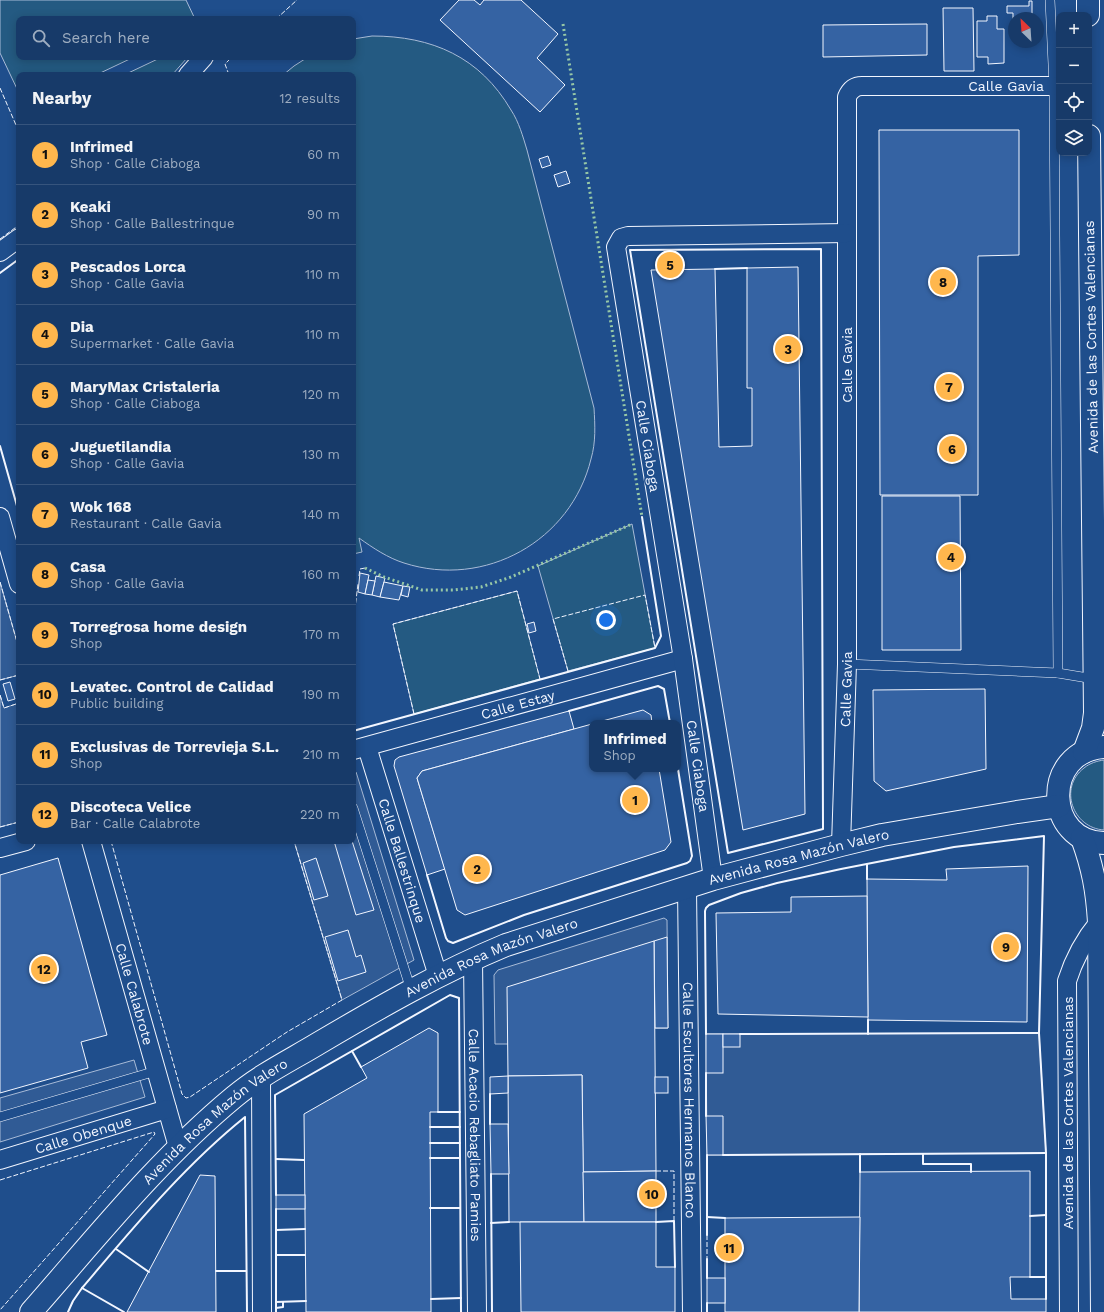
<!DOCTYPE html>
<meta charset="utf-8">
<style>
body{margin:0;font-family:"Work Sans",sans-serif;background:#244571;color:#f1f3f6}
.controls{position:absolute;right:12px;top:12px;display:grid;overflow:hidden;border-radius:8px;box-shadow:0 2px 10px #0003}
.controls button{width:36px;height:36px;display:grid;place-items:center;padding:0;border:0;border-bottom:1px solid #36547d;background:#173a69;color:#f1f3f6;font:20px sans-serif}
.compass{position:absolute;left:1008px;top:12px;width:36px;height:36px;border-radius:50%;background:#173a69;box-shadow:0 2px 10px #0003;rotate:335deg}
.you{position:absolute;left:606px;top:620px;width:14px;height:14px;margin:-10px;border:3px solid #fff;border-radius:50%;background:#1a73e8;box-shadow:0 0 0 6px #1a73e833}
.badge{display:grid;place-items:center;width:26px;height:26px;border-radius:50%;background:#ffb74d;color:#111;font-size:13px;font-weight:700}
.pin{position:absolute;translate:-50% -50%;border:2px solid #fff;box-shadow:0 1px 4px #0006}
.popup{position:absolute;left:589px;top:720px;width:92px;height:52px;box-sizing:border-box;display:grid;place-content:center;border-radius:8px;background:#173a69;filter:drop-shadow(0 1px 3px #0005);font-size:13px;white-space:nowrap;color:#9eadc0}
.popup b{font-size:15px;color:#f1f3f6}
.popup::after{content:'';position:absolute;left:50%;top:100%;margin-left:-8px;border:8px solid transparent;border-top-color:#173a69}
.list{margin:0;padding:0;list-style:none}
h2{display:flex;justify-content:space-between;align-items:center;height:52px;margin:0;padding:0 16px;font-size:17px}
h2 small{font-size:13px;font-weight:400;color:#9eadc0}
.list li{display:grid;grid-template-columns:26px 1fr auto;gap:12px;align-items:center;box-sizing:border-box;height:60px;padding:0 16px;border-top:1px solid #36547d}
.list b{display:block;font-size:15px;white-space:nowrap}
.list p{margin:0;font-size:13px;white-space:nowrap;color:#9eadc0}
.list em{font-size:13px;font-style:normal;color:#9eadc0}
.icon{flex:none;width:22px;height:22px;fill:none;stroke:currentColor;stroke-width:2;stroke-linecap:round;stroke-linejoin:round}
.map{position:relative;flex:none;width:1104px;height:1312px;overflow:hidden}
.search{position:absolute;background:#173a69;box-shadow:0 2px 10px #0003;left:16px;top:16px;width:340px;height:44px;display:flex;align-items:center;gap:10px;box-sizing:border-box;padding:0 14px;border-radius:8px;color:#9eadc0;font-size:15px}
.panel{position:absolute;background:#173a69;box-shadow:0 2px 10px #0003;left:16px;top:72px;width:340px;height:772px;border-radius:8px}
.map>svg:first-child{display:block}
</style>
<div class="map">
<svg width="1104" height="1312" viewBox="0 0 1104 1312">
<rect width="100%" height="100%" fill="#1f4e8c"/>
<g fill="#245a82" stroke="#a8bbd7">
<polygon points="0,0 186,0 195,19 19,19 19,57 134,57 96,75 19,75 19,93 0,53"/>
<path d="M372 36C432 36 480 57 511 110 519 122 523 137 527 150L594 408C595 425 596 442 591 459 571 541 485 589 404 563 388 558 373 548 359 538L362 552 353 554V75H283L294 66 308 57H353V39Z"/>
<polygon points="162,57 187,58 172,75 124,75"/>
<polygon points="632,524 655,648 568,671 538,566"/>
<polygon points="517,591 540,679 414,714 393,624"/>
<path d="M1104 760V830C1073 828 1058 788 1084 768 1090 763 1097 761 1104 760Z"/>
</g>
<g fill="#305b95" stroke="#a8bbd7">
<polygon points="0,582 19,649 19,675 0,680"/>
<polygon points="0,695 4,708 19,703 19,822 0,827"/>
<polygon points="353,771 356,772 357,775 414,960 342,1000 294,841 353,841"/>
<polygon points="664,918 667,920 668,1028 655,1028 654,941 508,1044 495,1044 494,975 498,970"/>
<polygon points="1039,1033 1046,1153 707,1155 706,1034"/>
<polygon points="134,1060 145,1097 0,1142 0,1098"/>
</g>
<g fill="#3563a3" stroke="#f2f6ff">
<polygon points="459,0 474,0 480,5 484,0 521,0 558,34 537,58 565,85 540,112 440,20"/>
<polygon points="1029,1 1032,1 1032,18 1014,18 1013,30 1013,13 1007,13 1007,6 1029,6"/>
<polygon points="943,8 973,8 974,71 944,71"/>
<polygon points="987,16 997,16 997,29 1004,29 1004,63 988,64 988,57 977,57 977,21 987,21"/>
<polygon points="927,24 927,55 823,57 823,25"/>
<polygon points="879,130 1019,130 1019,255 978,256 978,495 880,495"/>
<polygon points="548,156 551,165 542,168 539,159"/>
<polygon points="566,171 570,183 558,187 554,175"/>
<polygon points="798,267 805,814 743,830 651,270 715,269 719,447 752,446 752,388 747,388 747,268"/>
<polygon points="882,496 960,496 961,650 882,650"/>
<polygon points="360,573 369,575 365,594 358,592"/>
<polygon points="376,576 385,578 380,597 372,595"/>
<polygon points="368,580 375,581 372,595 365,594"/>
<polygon points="384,582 403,586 399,600 380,597"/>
<polygon points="403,586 410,587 408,597 401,595"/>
<polygon points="534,622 536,631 529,633 527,624"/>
<polygon points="10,682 15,699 8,701 3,684"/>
<polygon points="985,689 986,769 886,791 874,781 873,690"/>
<polygon points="643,710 651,715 652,723 595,723"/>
<polygon points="569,711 574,729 422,771 417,778 445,869 427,875 394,766 395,760 399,757"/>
<polygon points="592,724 592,769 659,769 671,842 665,850 465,915 457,910 417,778 422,771"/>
<polygon points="334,841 352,841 374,910 356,915"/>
<polygon points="58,858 107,1035 81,1042 88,1068 0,1093 0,875"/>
<polygon points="316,858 328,896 314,900 303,863"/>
<polygon points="1028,866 1027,1022 868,1020 867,879 947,880 946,869"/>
<polygon points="867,896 868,1017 718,1014 716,913 791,912 791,897"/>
<polygon points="348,930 356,957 361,955 366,972 338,981 325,937"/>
<polygon points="667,937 668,1028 655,1028 654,941"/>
<polygon points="654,941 656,1171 583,1172 582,1075 508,1076 507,987"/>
<polygon points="429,1028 438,1033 438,1112 430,1112 431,1312 306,1312 304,1114 367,1078 361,1067"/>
<rect x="706" y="1034" width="17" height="39"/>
<rect x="723" y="1034" width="17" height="13"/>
<polygon points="582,1075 584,1222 509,1222 508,1076"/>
<polygon points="508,1076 508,1093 490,1094 490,1077"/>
<rect x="655" y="1077" width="13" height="16"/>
<polygon points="706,1116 723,1116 723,1155 707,1155"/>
<polygon points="490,1124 508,1124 509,1174 491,1174"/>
<polygon points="656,1171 656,1222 584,1222 583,1172"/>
<polygon points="1030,1171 1030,1277 1010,1277 1011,1299 1046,1299 1046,1312 859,1312 860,1172"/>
<polygon points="200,1175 215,1176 216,1312 127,1312"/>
<rect x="276" y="1195" width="29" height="14"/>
<polygon points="860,1217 859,1312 725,1312 725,1218"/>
<polygon points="520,1222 656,1222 656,1267 675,1267 675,1312 521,1312"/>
<rect x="707" y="1278" width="18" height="25"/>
</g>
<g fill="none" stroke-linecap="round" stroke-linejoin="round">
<g stroke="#f2f6ff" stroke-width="10">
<g id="service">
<polyline points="1050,0 1054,86 1058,673 1094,679"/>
<polyline points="847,664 1058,673"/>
<polyline points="353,808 411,990"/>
<polyline points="0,1117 156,1071"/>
</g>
</g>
<g stroke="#f2f6ff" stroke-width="20">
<g id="minor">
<polyline points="188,75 204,57"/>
<polyline points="0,252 19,238"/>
<polyline points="0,517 19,584"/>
<path id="s1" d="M367 747 438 976"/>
<path id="s2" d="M353 750 683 659"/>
<path id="s3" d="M91 841 178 1147"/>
<path id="s4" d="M841 845 847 664V97C850 90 855 86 862 86H1054"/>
<polyline points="0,848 26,841"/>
<polyline points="713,879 683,659 616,247 621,238 628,236 847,233"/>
<path id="s5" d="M687 888 692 1312"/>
<path id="s6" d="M473 959 477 1312"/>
<polyline points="261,1077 262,1312"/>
<path id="s7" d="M0 1160 167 1109"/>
<path d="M1069 1312 1067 981C1074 959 1084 940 1099 922"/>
</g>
</g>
<g stroke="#f2f6ff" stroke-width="24">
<g id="secondary">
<polyline points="1088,0 1088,15"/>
<path d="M1104 747C1041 751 1045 843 1104 843"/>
<polyline points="1084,752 1093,728 1095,713 1089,136"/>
<path d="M1082 838C1093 868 1097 890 1099 922L1102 1312"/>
<path id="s8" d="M31 1312C96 1238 158 1160 234 1097 260 1075 291 1060 319 1043 380 1007 441 972 506 945L713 879 841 845 882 835 1017 812 1059 806"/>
</g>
</g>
<use href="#service" stroke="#1f4e8c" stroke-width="9"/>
<use href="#minor" stroke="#1f4e8c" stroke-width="18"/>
<use href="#secondary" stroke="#1f4e8c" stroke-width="22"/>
<g stroke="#97c8a6" stroke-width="3" stroke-dasharray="2 3" stroke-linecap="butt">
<polyline points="563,24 642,517"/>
<polyline points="365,568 384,577 422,590 453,590 481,587 511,577 632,524"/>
</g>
<g stroke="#f2f6ff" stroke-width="1" stroke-dasharray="5 2" stroke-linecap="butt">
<polyline points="276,19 297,0"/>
<polyline points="212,75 213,75"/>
<polyline points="229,75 225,64 232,57"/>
<polyline points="0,88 19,132"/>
<polyline points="0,239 19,225"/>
<polyline points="359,576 360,569 365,568"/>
<polyline points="0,582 19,649"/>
<polyline points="353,624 358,584"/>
<polyline points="568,671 553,619 645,595 655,648"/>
<polyline points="0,680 19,675"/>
<polyline points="0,695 4,708 19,703"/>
<polyline points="414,714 393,624 517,591 540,679"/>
<polyline points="0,827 19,822"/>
<polyline points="111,841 182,1094 186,1098 190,1097 287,1032 342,1000 294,841"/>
<polyline points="656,1171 674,1171 674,1221"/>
<polyline points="0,1180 154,1132 155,1134 0,1310"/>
<polyline points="707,1235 707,1259"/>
</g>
<g stroke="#f2f6ff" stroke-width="2">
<polygon points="821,249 823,829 728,853 630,250"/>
<polyline points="715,269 747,268"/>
<polyline points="0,273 19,259"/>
<polyline points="0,446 19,513"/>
<polyline points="569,711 658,686 664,689 670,723"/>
<polyline points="353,731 655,648 661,636 642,517"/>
<polyline points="867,864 867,879"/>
<polyline points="427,875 446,938 448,941 453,943 524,915 687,863 690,861 692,856 678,769"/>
<polyline points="868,1020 868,1034"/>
<polyline points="706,1034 705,911 706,908 709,905 741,893 777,883 841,869 954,847 1044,836 1039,1033 1046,1153 1046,1299"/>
<polyline points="740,1034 1039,1033"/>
<polyline points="352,1051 361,1067"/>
<polyline points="706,1073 706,1116"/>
<polyline points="490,1094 490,1124"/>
<polyline points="438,1112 460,1112"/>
<polyline points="430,1127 460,1127"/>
<polyline points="430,1143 460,1143"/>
<polyline points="860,1154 860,1172"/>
<polyline points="923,1154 923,1164 971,1164 971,1172"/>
<polyline points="707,1155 707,1235"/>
<polyline points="723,1155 1046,1153"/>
<polyline points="430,1158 460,1158"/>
<polyline points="276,1159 304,1160"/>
<polyline points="491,1174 492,1312"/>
<polyline points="276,1195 275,1095 450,995 459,998 461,1312"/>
<polyline points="430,1208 460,1208"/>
<polyline points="276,1209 276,1312"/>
<polyline points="1030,1216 1046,1215"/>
<polyline points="707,1217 725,1218"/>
<polyline points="656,1222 674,1221 675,1267"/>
<polyline points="491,1223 509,1222"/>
<polyline points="276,1230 305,1229"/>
<polyline points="116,1249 149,1272"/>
<polyline points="276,1255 305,1255"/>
<polyline points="707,1259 707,1278"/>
<polyline points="216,1271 246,1271"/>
<polyline points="1030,1277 1046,1277"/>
<polyline points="82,1288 124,1312"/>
<polyline points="431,1299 461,1298"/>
<polyline points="276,1302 306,1301"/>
<polyline points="707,1303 707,1312"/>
<polyline points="276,1308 283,1307 283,1302"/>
<path d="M68 1312 73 1301 82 1288C133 1228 184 1166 245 1117L247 1312"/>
</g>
</g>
<g text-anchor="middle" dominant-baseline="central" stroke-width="3" stroke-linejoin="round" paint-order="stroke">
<g font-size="14" fill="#f2f6ff" stroke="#1f4e8c">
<text stroke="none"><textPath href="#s4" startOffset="912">Calle Gavia</textPath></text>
<text transform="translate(1091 337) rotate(-91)">Avenida de las Cortes Valencianas</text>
<text transform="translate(847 365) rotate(-90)">Calle Gavia</text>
<text transform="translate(648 446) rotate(81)">Calle Ciaboga</text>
<text stroke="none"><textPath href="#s4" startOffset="156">Calle Gavia</textPath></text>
<text stroke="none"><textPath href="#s2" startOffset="171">Calle Estay</textPath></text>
<text transform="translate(698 766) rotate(82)">Calle Ciaboga</text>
<text stroke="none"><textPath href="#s8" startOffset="914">Avenida Rosa Mazón Valero</textPath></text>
<text stroke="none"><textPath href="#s1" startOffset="119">Calle Ballestrinque</textPath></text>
<text stroke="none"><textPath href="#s8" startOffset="590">Avenida Rosa Mazón Valero</textPath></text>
<text stroke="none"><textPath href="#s3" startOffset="159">Calle Calabrote</textPath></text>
<text stroke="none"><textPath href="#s5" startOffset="212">Calle Escultores Hermanos Blanco</textPath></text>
<text transform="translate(1068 1113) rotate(-90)">Avenida de las Cortes Valencianas</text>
<text stroke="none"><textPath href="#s8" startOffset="266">Avenida Rosa Mazón Valero</textPath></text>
<text stroke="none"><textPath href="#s7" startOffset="87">Calle Obenque</textPath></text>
<text stroke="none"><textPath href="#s6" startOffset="176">Calle Acacio Rebagliato Pamies</textPath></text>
</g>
</g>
</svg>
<div class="controls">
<button>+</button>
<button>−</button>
<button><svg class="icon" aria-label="locate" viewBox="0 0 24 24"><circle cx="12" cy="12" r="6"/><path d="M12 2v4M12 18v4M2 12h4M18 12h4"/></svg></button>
<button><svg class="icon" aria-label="layers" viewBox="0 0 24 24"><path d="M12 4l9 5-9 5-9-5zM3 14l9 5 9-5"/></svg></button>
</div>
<svg class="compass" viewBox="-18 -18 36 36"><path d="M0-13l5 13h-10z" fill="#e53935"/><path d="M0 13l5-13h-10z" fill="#9eadc0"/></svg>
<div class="you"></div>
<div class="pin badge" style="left:635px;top:800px">1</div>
<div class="popup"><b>Infrimed</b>Shop</div>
<div class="pin badge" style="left:477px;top:869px">2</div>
<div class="pin badge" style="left:788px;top:349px">3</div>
<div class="pin badge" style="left:951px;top:557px">4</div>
<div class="pin badge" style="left:670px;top:265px">5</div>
<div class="pin badge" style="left:952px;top:449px">6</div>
<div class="pin badge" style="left:949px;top:387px">7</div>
<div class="pin badge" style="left:943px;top:282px">8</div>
<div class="pin badge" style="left:1006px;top:947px">9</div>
<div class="pin badge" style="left:652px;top:1194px">10</div>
<div class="pin badge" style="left:729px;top:1248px">11</div>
<div class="pin badge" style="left:44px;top:969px">12</div>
<div class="search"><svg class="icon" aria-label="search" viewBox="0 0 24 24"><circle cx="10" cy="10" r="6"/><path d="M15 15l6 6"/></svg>Search here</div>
<section class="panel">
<h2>Nearby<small>12 results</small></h2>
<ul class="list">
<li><span class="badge">1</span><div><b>Infrimed</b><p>Shop · Calle Ciaboga</p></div><em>60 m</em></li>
<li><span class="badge">2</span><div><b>Keaki</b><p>Shop · Calle Ballestrinque</p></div><em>90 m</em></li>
<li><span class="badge">3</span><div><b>Pescados Lorca</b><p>Shop · Calle Gavia</p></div><em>110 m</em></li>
<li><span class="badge">4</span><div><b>Dia</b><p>Supermarket · Calle Gavia</p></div><em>110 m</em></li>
<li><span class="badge">5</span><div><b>MaryMax Cristaleria</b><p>Shop · Calle Ciaboga</p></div><em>120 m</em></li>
<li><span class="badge">6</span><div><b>Juguetilandia</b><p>Shop · Calle Gavia</p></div><em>130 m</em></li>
<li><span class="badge">7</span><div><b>Wok 168</b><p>Restaurant · Calle Gavia</p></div><em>140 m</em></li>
<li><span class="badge">8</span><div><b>Casa</b><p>Shop · Calle Gavia</p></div><em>160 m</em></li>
<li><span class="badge">9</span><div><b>Torregrosa home design</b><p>Shop</p></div><em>170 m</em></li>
<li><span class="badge">10</span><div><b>Levatec. Control de Calidad</b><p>Public building</p></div><em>190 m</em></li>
<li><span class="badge">11</span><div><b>Exclusivas de Torrevieja S.L.</b><p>Shop</p></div><em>210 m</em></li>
<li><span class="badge">12</span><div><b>Discoteca Velice</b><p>Bar · Calle Calabrote</p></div><em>220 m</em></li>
</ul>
</section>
</div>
